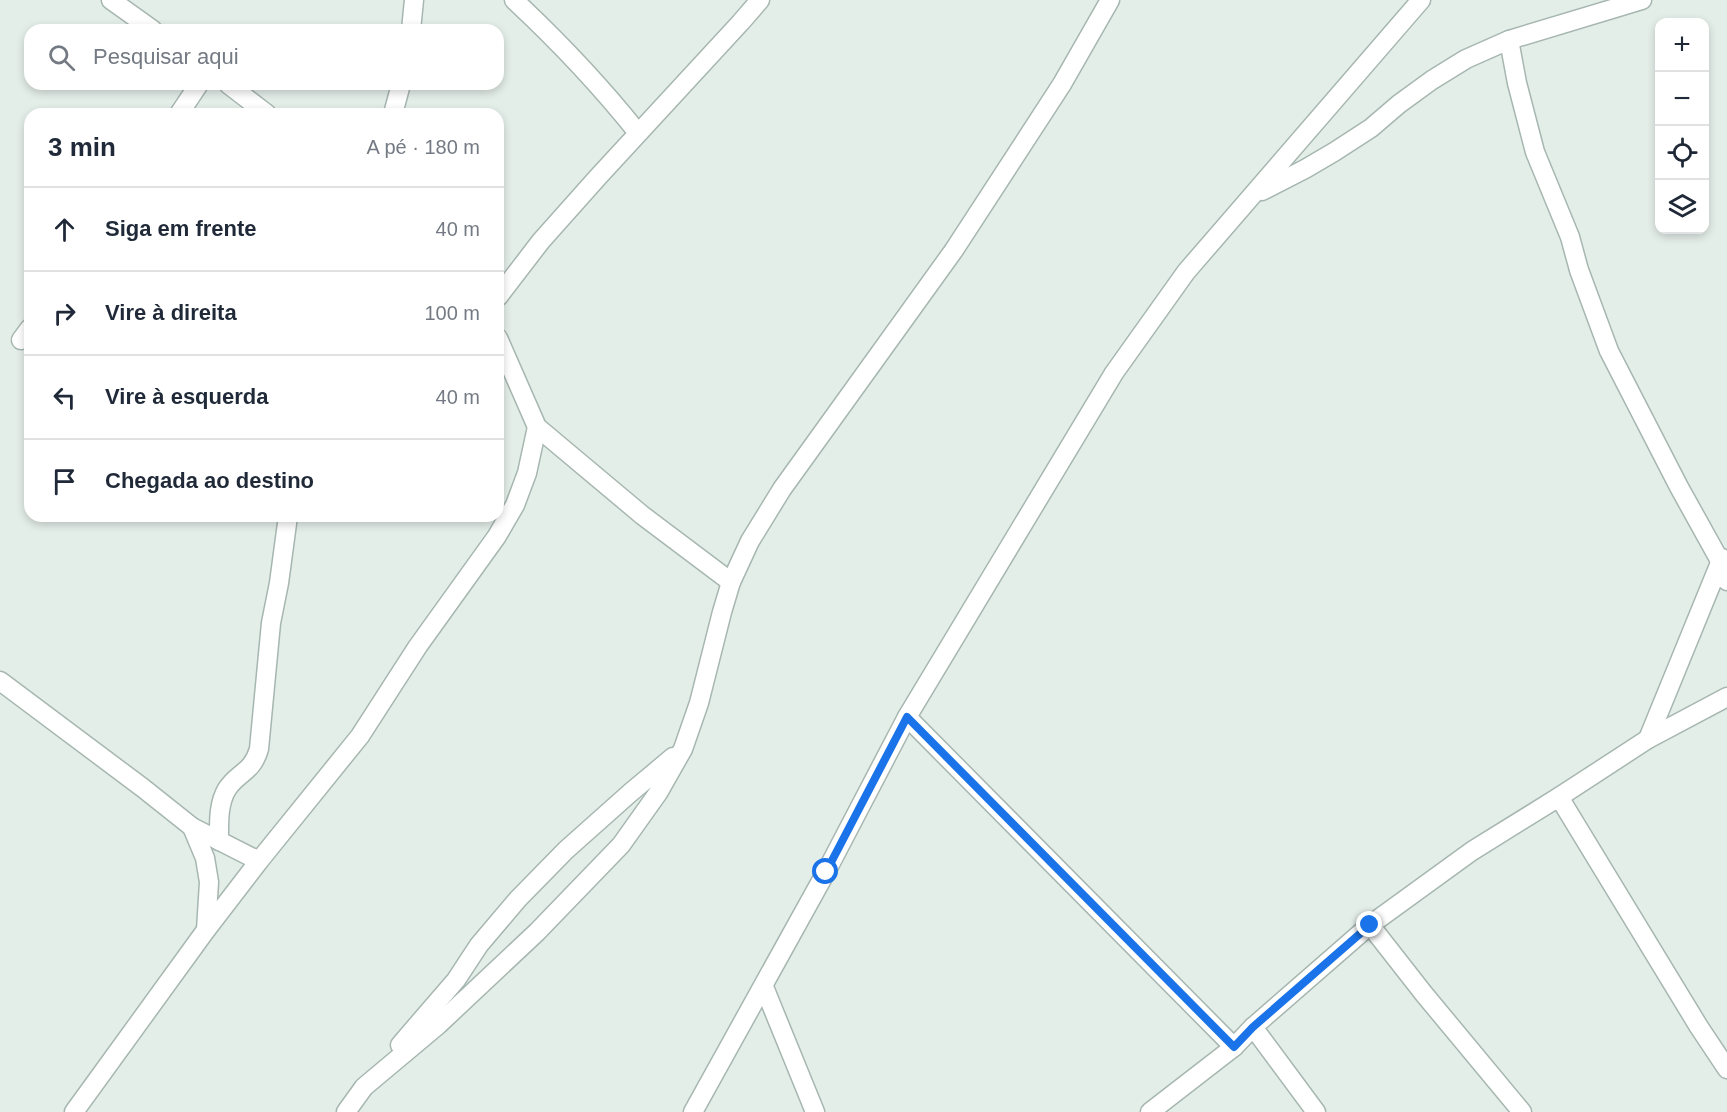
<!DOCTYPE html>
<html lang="pt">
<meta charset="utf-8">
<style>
body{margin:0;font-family:Helvetica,sans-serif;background:#f6f6f7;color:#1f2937}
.controls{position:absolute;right:18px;top:18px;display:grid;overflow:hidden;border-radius:12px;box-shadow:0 3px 9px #0003}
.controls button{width:54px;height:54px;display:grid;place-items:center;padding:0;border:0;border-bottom:2px solid #e0e1e3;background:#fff;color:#1f2937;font:30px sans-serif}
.stop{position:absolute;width:18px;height:18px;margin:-14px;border:4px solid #1a73e8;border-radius:50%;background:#fff}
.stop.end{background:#1a73e8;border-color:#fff;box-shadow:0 2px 6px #0008}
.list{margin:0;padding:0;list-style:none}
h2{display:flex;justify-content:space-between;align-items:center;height:78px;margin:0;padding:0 24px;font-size:26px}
h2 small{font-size:20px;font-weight:400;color:#747a83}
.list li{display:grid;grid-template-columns:39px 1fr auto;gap:18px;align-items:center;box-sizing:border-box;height:84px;padding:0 24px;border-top:2px solid #e0e1e3}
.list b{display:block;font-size:22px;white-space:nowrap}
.list em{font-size:20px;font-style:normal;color:#747a83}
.icon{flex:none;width:33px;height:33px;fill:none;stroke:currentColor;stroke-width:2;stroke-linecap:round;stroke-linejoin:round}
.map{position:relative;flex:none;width:1727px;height:1112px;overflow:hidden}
.search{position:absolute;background:#fff;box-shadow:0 3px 9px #0003;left:24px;top:24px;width:480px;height:66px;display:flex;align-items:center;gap:15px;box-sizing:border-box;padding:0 21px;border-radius:18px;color:#747a83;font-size:22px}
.panel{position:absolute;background:#fff;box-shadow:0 3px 9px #0003;left:24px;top:108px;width:480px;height:414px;border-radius:18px}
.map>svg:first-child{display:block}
</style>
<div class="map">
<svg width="1727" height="1112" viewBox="0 0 1727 1112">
<rect width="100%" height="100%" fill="#e4eee9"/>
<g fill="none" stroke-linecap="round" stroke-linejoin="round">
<g stroke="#a6b6b0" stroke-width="21">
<g id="minor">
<polyline points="111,0 153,30"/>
<path d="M514 0C559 42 599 84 638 133"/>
<polyline points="411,30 414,0"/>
<polyline points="1509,40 1517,83 1535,152 1570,237 1579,270 1609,351 1679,487 1720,561 1727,581"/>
<polyline points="228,84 267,114"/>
<polyline points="179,114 199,84"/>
<polyline points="393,114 401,84"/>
<polyline points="1262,191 1305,169 1334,152 1371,128 1399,104 1432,80 1466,59 1509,40 1642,0"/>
<polyline points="498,297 541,241 598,177 741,22 760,0"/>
<polyline points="498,338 537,427 642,515 731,582"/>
<polyline points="21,340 30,328"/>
<polyline points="0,681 143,788 192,827 259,861"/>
<polyline points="907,717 1234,1047"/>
<polyline points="1648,739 1722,558"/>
<polyline points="1559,797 1699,1027 1727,1069"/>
<polyline points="192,827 205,858 209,882 206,930"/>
<path d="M219 841C219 823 218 804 227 789 238 772 252 773 259 749L271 623 279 583 288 516"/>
<polyline points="1370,925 1424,994 1522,1112"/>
<polyline points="764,987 815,1112"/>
<polyline points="1253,1027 1316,1112"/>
<polyline points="400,1045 456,980 479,945 518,899 566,850 630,793 673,757"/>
<polyline points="74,1112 206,930 259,861 360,736 418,646 497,536 515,505 527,473 537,427"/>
<polyline points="346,1112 364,1087 438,1025 537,932 621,845 658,793 683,749 699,703 722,612 731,582 750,541 782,489 954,250 1062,84 1110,0"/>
<polyline points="693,1112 826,872 907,717 1114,373 1186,272 1421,0"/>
<polyline points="1150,1112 1234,1047 1253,1027 1370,925 1472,851 1559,797 1648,739 1727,697"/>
</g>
</g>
<use href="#minor" stroke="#fff" stroke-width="18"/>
</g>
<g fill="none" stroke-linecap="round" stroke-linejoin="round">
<polyline stroke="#1a73e8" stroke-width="8" points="826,872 907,717 1234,1047 1253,1027 1370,925"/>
</g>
</svg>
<div class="controls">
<button>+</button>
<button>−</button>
<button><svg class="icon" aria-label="locate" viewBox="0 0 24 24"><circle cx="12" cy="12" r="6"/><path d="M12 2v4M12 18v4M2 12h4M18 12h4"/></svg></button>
<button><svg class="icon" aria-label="layers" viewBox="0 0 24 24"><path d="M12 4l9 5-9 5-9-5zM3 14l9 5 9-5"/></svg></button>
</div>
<div class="stop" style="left:826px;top:872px"></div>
<div class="stop end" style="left:1370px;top:925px"></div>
<div class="search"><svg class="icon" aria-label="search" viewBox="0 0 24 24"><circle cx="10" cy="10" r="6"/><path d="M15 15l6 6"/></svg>Pesquisar aqui</div>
<section class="panel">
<h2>3 min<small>A pé · 180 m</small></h2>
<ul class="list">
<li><svg class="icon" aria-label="ahead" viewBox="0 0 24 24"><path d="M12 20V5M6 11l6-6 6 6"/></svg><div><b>Siga em frente</b></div><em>40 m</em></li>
<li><svg class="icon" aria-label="right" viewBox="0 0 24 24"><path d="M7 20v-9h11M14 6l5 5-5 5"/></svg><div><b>Vire à direita</b></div><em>100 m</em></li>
<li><svg class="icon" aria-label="left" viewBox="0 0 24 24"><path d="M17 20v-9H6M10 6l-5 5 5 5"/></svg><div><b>Vire à esquerda</b></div><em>40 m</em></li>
<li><svg class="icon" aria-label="arrive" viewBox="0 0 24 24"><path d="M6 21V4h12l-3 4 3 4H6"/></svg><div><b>Chegada ao destino</b></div></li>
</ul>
</section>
</div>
